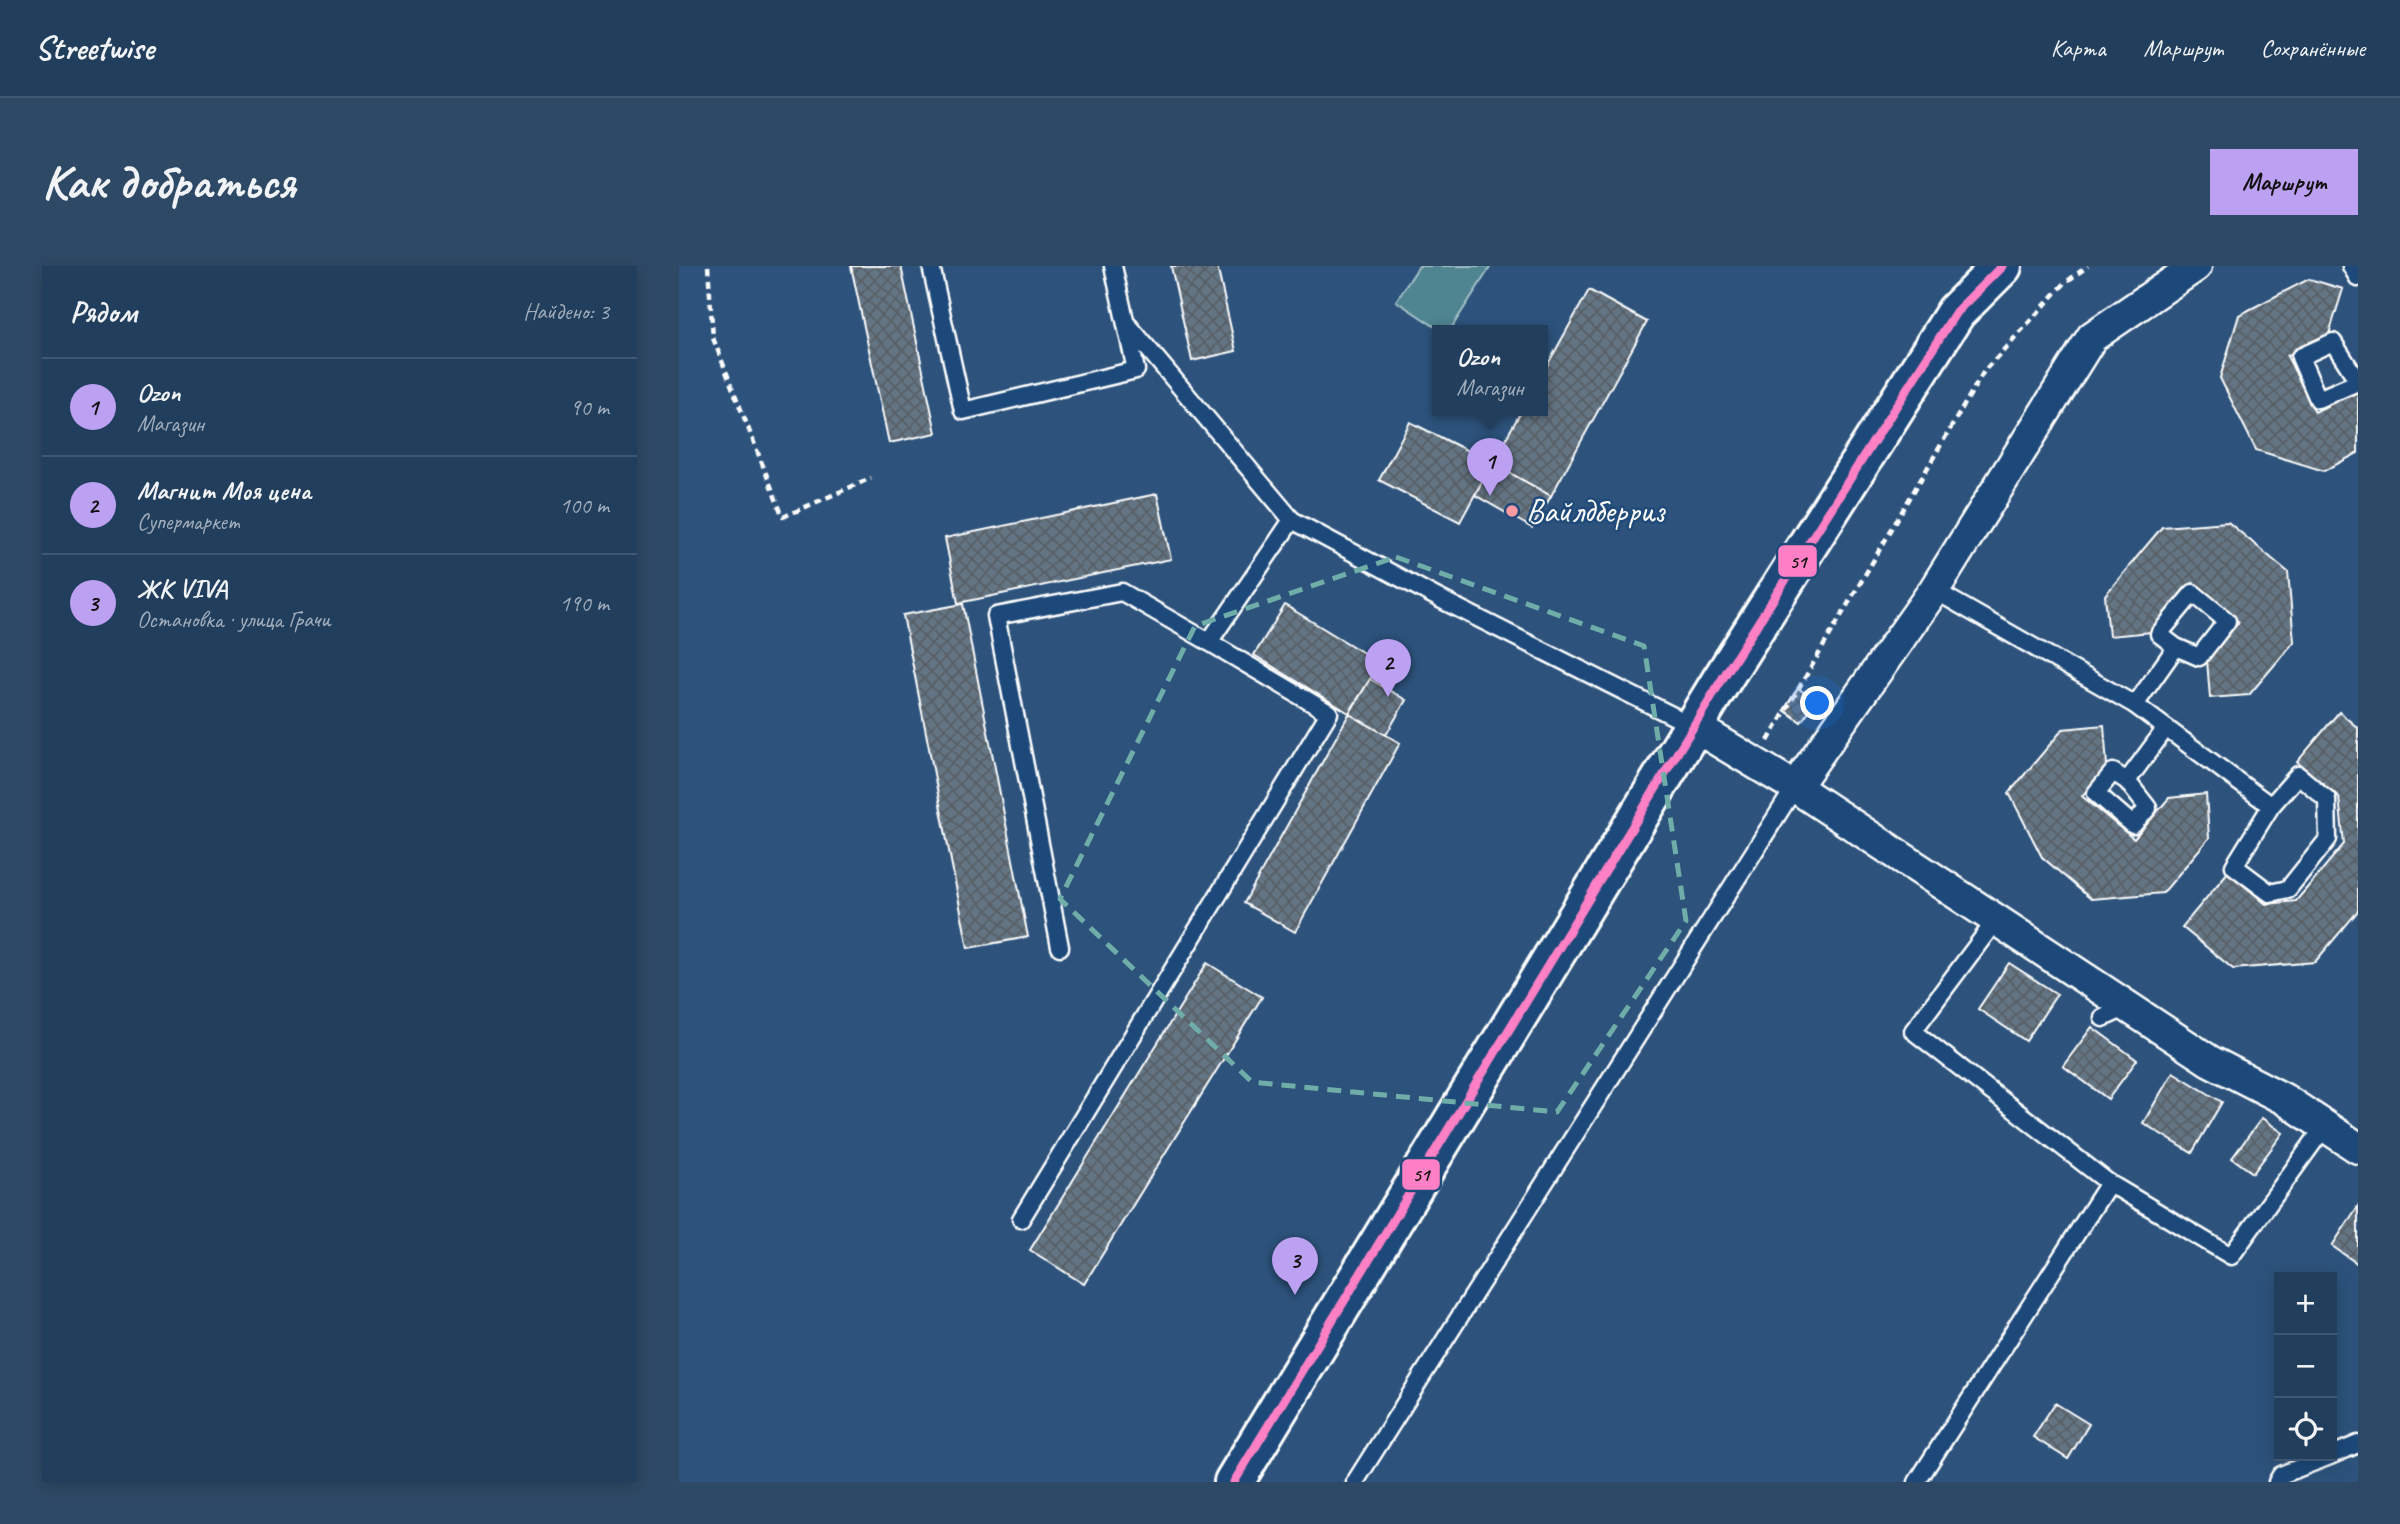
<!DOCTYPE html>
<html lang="ru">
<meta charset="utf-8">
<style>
body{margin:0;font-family:Caveat,sans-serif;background:#2e4966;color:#f1f3f6}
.controls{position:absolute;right:21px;bottom:21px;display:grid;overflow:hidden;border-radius:0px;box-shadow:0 4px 18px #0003}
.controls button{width:63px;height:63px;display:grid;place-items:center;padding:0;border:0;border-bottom:2px solid #3f5772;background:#223e5d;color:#f1f3f6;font:35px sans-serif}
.you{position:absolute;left:1139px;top:438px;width:24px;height:24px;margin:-18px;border:5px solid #fff;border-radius:50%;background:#1a73e8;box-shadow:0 0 0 10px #1a73e833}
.badge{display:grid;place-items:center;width:46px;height:46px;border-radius:50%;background:#bca0f2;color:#111;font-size:23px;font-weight:700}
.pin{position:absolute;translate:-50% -58px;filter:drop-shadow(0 2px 4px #0008)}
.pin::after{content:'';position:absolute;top:37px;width:24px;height:21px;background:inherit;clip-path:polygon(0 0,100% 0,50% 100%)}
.popup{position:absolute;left:753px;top:59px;width:116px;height:91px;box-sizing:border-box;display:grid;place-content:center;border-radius:0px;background:#223e5d;filter:drop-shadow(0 2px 5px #0005);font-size:23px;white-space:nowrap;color:#a2aebc}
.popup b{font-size:26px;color:#f1f3f6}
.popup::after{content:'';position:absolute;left:50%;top:100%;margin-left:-14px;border:14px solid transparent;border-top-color:#223e5d}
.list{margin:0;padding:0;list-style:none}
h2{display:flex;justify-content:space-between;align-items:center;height:91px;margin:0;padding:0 28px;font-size:30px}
h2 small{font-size:23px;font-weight:400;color:#a2aebc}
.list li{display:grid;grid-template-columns:46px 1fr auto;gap:21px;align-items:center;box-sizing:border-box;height:98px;padding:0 28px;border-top:2px solid #3f5772}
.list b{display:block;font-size:26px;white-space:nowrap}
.list p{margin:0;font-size:23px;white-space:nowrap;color:#a2aebc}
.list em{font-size:23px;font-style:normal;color:#a2aebc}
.icon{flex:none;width:38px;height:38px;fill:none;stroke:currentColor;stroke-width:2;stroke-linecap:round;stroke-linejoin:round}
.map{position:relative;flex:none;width:1679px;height:1216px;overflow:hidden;border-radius:0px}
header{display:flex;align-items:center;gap:42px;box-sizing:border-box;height:98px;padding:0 35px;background:#223e5d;border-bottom:2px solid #3f5772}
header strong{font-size:33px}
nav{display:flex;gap:38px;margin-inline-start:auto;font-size:24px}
.intro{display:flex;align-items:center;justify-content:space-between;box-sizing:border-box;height:168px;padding:0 42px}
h1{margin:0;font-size:49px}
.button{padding:18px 32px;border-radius:0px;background:#bca0f2;color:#111;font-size:24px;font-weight:700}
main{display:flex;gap:42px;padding:0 42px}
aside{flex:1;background:#223e5d;border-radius:0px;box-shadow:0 4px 18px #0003}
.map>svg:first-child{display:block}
</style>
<header>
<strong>Streetwise</strong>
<nav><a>Карта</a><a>Маршрут</a><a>Сохранённые</a></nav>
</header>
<div class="intro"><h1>Как добраться</h1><a class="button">Маршрут</a></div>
<main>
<aside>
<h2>Рядом<small>Найдено: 3</small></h2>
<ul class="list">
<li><span class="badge">1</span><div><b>Ozon</b><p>Магазин</p></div><em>90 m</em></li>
<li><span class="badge">2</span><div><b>Магнит Моя цена</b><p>Супермаркет</p></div><em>100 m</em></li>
<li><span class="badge">3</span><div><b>ЖК VIVA</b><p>Остановка · улица Грачи</p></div><em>190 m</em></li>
</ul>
</aside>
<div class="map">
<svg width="1679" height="1216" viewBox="0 0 1679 1216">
<defs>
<pattern id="building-cross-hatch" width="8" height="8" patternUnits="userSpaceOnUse" patternTransform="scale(1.75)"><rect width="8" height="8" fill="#647584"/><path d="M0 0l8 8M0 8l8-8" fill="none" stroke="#575e65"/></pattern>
</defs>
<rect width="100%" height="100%" fill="#2d537c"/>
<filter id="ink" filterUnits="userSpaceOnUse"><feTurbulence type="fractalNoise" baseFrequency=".0143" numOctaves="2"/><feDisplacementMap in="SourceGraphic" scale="14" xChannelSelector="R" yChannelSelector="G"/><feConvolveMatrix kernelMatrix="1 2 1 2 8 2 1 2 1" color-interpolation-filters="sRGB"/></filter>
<g filter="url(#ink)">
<polygon fill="#4f8491" stroke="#a7c2c8" stroke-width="2" points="740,0 812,0 771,64 761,64 717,35"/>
<g fill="url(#building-cross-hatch)" stroke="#fff" stroke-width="2">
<polygon points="172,0 222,0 257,167 210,177"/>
<polygon points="492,0 538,0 557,85 513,95"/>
<polygon points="1630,13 1664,23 1650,68 1608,90 1636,146 1679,124 1679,187 1645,205 1577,184 1541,112 1560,49"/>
<polygon points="910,24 968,56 872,230 813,197 843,144 864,144 864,107"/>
<polygon points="731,156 813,197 781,256 700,214"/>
<polygon points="813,197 872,230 853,262 796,229"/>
<polygon points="478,228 492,293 279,337 266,272"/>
<polygon points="1549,256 1609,306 1615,376 1570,429 1531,432 1528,394 1560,356 1514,317 1473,366 1430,370 1426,329 1483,261"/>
<polygon points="284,338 349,671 289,682 224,349"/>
<polygon points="606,339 701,397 670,447 575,389"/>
<polygon points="691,413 727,434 707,469 670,448"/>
<polygon points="1119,422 1137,435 1122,456 1105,444"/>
<polygon points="1660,446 1679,462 1679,645 1636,696 1554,703 1503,661 1549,606 1587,638 1617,635 1665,578 1660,531 1618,496"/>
<polygon points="670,448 721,477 616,666 565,637"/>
<polygon points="1425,459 1428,500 1403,530 1455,573 1490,532 1527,528 1530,572 1484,627 1412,633 1363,591 1330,527 1384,463"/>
<polygon points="528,697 583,731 405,1018 351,984"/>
<polygon points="1330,697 1378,728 1347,775 1299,743"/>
<polygon points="1413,761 1458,794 1429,833 1384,800"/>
<polygon points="1494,806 1543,836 1513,887 1464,857"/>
<polygon points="1583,852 1604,867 1574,907 1553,892"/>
<polygon points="1679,940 1679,998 1653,980"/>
<polygon points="1376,1137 1410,1158 1389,1193 1354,1171"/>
</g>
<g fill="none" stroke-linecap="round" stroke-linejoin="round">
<g stroke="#fff" stroke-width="21">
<g id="lane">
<polyline points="252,0 284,145 457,104 434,0"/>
<polyline points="1672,0 1679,12"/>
<polyline points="450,60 613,254"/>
<polyline points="1679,115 1654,76 1621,91 1639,133 1679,116"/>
<polyline points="1255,324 1456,439 1592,540 1619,509 1648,533 1649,573 1609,623 1591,627 1555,600 1592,540"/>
<polyline points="1456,439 1497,381 1480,368 1514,327 1548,355 1520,391 1497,381"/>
<polyline points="1448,515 1469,542 1454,559 1417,527 1434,506 1448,515 1487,462"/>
<polyline points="381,681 317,350 443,326 530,376"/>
<polyline points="1424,752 1448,741"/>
<polyline points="1430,917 1552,990 1646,860"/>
<polyline points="342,953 650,447 530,376 613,254 759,332 1016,461"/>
<polyline points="1653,1189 1679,1178"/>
<polyline points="676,1216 1116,521"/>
<polyline points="1238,1216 1430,917 1234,765 1317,654"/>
<polyline points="1598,1216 1602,1209 1651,1190"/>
</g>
</g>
<g stroke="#fff" stroke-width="35">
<g id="street">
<polyline points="1016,461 1116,521 1255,324 1413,71 1517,0"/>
<polyline points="1116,521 1531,795 1605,833 1679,882"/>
</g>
</g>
<g stroke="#fff" stroke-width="44">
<polyline id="secondary" points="555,1216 1042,415 1277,46 1323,0"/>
</g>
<g stroke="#fff" stroke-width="4.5" stroke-dasharray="7 5" stroke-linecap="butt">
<polyline points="29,0 34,72 104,251 192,212"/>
<polyline points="1089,475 1305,105 1387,16 1409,0"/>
</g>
<use href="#lane" stroke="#1f4a7a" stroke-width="16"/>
<use href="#street" stroke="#1f4a7a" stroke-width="30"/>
<use href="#secondary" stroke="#1f4a7a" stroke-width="38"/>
<g stroke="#1f4a7a" stroke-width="14">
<polyline id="bus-1" points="555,1216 1042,415 1277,46 1323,0"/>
</g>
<use href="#bus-1" stroke="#ff80c5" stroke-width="9"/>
</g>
</g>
<path fill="none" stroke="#6fada8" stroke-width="5" stroke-dasharray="14 9" stroke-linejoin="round" d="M717 291 965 380 1007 655 878 846 573 816 381 633 516 360Z"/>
<circle fill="#ff9aa2" stroke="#1f4a7a" stroke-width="2.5" cx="833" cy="245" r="7"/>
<g text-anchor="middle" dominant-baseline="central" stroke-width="5" stroke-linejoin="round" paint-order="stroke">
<g font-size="33" fill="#fff" stroke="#1f4a7a" text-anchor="start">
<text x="847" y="245">Вайлдберриз</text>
</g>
</g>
<g stroke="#1f4a7a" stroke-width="2.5">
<rect x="1098" y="278" width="41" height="34" rx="7" fill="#ff80c5"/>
<rect x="722" y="892" width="40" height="33" rx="7" fill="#ff80c5"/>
</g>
<g font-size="19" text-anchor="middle" font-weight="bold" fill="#111">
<text x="1119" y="302">51</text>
<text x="742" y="915">51</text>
</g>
</svg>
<div class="controls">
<button>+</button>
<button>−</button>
<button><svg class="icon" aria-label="locate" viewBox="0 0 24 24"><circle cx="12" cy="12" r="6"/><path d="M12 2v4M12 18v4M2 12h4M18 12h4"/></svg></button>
</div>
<div class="you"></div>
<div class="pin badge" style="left:811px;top:230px">1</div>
<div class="popup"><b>Ozon</b>Магазин</div>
<div class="pin badge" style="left:709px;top:431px">2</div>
<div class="pin badge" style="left:616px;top:1029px">3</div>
</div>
</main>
